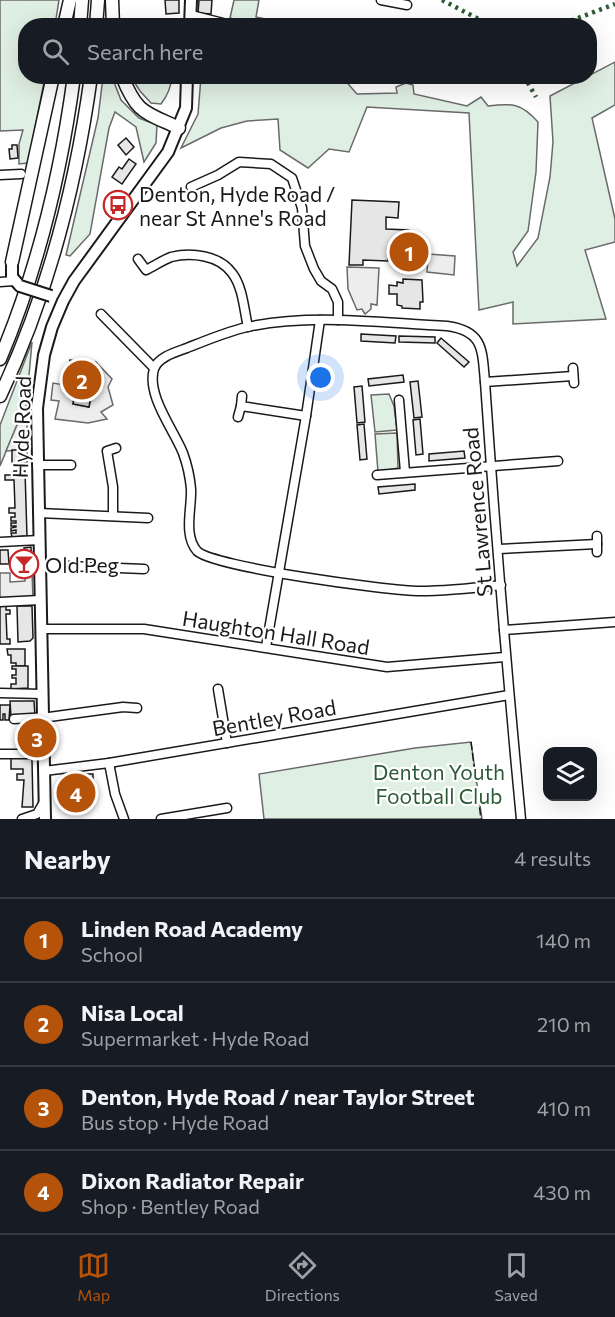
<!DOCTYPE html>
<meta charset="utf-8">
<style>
body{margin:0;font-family:Commissioner,sans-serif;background:#20242c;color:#f1f3f6}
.controls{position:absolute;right:18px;bottom:18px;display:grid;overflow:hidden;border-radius:12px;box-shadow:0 6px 24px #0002}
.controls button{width:54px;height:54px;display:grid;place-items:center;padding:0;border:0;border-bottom:2px solid #363941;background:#171b24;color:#f1f3f6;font:30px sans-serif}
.you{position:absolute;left:321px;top:378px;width:21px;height:21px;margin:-15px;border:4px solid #fff;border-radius:50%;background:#1a73e8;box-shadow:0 0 0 9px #1a73e833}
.badge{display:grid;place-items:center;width:39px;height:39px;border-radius:50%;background:#b45309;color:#fff;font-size:20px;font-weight:700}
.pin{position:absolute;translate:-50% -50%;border:3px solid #fff;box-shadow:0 2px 6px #0006}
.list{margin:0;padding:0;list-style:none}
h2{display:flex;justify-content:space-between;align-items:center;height:78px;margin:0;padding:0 24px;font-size:26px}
h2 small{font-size:20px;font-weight:400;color:#9ea1a6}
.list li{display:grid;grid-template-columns:39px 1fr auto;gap:18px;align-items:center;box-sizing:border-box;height:84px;padding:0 24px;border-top:2px solid #363941}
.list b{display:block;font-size:22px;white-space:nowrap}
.list p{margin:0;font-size:20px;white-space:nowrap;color:#9ea1a6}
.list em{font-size:20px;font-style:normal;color:#9ea1a6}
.icon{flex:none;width:33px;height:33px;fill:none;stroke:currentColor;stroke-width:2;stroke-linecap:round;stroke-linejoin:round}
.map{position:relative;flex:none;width:615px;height:819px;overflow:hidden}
.search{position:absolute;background:#171b24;box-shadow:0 6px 24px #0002;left:18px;right:18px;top:18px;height:66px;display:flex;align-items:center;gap:15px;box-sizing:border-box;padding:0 21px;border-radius:24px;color:#9ea1a6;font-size:22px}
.sheet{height:414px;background:#171b24}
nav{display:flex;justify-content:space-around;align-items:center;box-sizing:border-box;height:84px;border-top:2px solid #363941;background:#171b24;font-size:16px;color:#9ea1a6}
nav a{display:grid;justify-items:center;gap:3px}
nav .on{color:#b45309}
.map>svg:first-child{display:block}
</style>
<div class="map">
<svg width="615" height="819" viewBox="0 0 615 819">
<rect width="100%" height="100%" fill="#fff"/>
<g fill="#e0efe3" stroke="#6a6a6a" stroke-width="1.5">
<polygon points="0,0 59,0 55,25 26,26 26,76 45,77 28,163 19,164 19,144 23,130 0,131"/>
<polygon points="234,0 259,0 256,17 294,25 244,25 245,22 230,18"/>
<path d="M615 62V105L592 118 615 219V242L585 250 606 319 513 324V302L479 310 469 113 367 107 349 152 329 149 308 168 280 150 278 119 247 121 221 128 181 148 198 114 201 77H342L357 94 397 93 396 87 406 83 413 85 414 94 467 106 481 97 488 106C512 103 521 103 538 122L536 172 528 231 513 252 517 266 538 238 550 177 553 142 550 96Z"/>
<polygon points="103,77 112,77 121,100 139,118 157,125 156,143 144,162 136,127 115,112 109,128 90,234 70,256 66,255 98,118"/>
<path d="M131 77H172C171 87 168 95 161 104L151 103 140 91Z"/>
<polygon points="32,342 26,409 27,421 22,422 17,425 0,466 0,425"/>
<polygon points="389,394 394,406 397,430 375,432 371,395"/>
<polygon points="397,433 398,468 378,472 375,434"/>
<polygon points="471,742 482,819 264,819 259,774 415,748"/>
</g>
<g fill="#ededed" stroke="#6a6a6a" stroke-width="1.5">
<polygon points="428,254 455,256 454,275 427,272"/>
<polygon points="347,267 379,268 377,305 371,304 371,309 365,314 362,309 357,310 348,289"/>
<polygon points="96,362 112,379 108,387 113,405 101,412 107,419 88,423 55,419 59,401 51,400 53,383 76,387 73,404 89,407"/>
<polygon points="27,421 27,450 6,451 17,425 22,422"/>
<polygon points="25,572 32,572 33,598 0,599 0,573 10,573 10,582 25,581"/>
</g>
<g fill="#e6e6e6" stroke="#1a1a1a" stroke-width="1.5">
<polygon points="165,0 179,0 179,13 166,14"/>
<polygon points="199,0 212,0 211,14 198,13"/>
<polygon points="154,20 180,21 180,26 154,26"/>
<polygon points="126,138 134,147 126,155 118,145"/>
<polygon points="12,145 17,145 18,158 10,159 9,149 12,149"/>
<polygon points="129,159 136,164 122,184 112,177 119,167 122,169"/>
<polygon points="352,200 399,202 398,218 386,217 386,229 409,230 409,246 389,245 388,261 363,260 363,265 349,265"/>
<polygon points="403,279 422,280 423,302 420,302 420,309 402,308 402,306 397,305 397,294 389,294 389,285 397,286 397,282 403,283"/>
<polygon points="361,334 396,336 395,343 361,341"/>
<polygon points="399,336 435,337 435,343 399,342"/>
<polygon points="441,338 469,362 464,367 437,343"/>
<polygon points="70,360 88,363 87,373 95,374 89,407 73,404 76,387 69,386 71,373 68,372"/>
<polygon points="403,375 404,382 369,386 368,379"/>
<polygon points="418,381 422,417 414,418 410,382"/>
<polygon points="362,386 365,422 357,423 354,387"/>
<polygon points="420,419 423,454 416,455 413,420"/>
<polygon points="364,424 367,459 360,460 357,425"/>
<rect x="12" y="450" width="15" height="13"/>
<polygon points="464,451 465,458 429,461 429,454"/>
<polygon points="14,471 25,471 27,536 12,537 11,533 16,533 16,530 11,531 11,528 16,527 16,526 11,526 11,523 16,523 16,521 11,521 11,517 15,517 15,513 9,513 9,508 15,508 14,480 5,480 5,475 14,475"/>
<polygon points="415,484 415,490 379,494 378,487"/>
<polygon points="31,547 32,572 16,573 16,556 24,556 24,548"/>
<polygon points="0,550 8,550 9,564 0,564"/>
<polygon points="0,606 6,606 6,610 10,610 10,614 6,614 7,639 10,639 10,644 0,644"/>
<polygon points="17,606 32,606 33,638 30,641 18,642"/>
<polygon points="7,649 25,649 25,666 16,666 16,663 11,663 11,655 8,655"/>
<polygon points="12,666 28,666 28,688 11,689 11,684 16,684 16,678 12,678 12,675 16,675 16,669 12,669"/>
<polygon points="10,701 34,701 35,716 11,717"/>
<polygon points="0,705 10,705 9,720 5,720 5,714 3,714 3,720 0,720"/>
<rect x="21" y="725" width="10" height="23"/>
<polygon points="11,758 30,758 32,760 33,807 22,807 24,780 17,780 17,774 23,774 23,769 11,769"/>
<polygon points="86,774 93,774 93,786 84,786 84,778 86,778"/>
<polygon points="66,779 74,779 74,788 83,788 83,800 69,800 69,797 66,797"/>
</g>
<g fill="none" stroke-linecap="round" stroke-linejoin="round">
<g stroke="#1a1a1a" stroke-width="11">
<g id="minor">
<polyline points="381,0 407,5"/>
<polyline points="191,15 235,26"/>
<polyline points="0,175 21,174"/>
<polyline points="191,187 218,175 239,162 271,164 292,178 302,208 305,246 314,269 321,281 332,289 338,302 338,320"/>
<path d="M138 259 146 270C154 266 163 260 171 257 191 252 219 255 232 273 243 287 244 310 248 327"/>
<polyline points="0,282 14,281"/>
<polyline points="101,314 154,368"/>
<polyline points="573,368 574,383"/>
<polyline points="485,382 573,376"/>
<polyline points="242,396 241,406 306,416"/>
<polyline points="399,400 405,472"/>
<polyline points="238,417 241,406"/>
<polyline points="37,465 71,465"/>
<polyline points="377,475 558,461"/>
<polyline points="39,513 148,518"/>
<polyline points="113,516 113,487 107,451 116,448"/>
<polyline points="597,536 597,552"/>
<polyline points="0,542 40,540"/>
<polyline points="498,549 597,544"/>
<polyline points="41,565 144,569"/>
<path d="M501 585C474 588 447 591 420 591 389 591 213 567 197 551 183 535 192 508 191 489 190 477 187 464 183 453 174 430 146 395 154 369 158 357 176 352 187 348 207 340 226 332 247 327 312 313 381 323 447 326 484 331 482 350 485 382 495 528 507 673 521 819"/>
<polyline points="0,602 40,600"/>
<polyline points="41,629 144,629 387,667 505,657"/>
<polyline points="504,630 615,622"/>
<polyline points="266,647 306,416 320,320"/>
<polyline points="218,689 227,743"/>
<polyline points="0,693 42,694"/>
<polyline points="14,719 49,717 123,707 137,708"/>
<polyline points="1,754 43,754"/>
<polyline points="109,763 115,794 124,819"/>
<polyline points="44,771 109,763 509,695"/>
<polyline points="22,819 37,814 44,802"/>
<polyline points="161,819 227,808"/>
</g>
</g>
<g stroke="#1a1a1a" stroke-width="14">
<g id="major">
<polyline points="190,26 191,0"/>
<polyline points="12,262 12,277 20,286"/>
<polyline points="45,819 37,408 44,355 52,327 63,301 74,281 168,152 186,108 187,76"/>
</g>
</g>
<g stroke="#1a1a1a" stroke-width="15">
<g id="highway">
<polyline points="112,0 113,26"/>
<polyline points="64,26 70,0"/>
<polyline points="80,26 82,0"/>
<polyline points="96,26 98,0"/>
<path d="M122 76C137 114 145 112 179 128"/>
<polyline points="12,262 53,76"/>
<path d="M0 359C38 269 61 173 74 76"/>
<path d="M0 396C47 297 76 185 91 76"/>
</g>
</g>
<use href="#minor" stroke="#fff" stroke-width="8"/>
<use href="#major" stroke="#fff" stroke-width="10"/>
<use href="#highway" stroke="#fff" stroke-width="12"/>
<g stroke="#1a1a1a" stroke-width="14" stroke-linecap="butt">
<polyline id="major-bridge" points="20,286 51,296"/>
</g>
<use href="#major-bridge" stroke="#fff" stroke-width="10"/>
<g stroke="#2b5a34" stroke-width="4.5" stroke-dasharray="3 4.5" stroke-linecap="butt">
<polyline points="442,0 492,26"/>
<polyline points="557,26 615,4"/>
<polyline points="524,76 536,97"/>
</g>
<polyline stroke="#1a1a1a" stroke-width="1.5" stroke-dasharray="8 3" stroke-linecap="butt" points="471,742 481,819"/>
</g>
<defs>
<g id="bus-ring" transform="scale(1.5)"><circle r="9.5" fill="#fff" stroke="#c62828" stroke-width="1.5"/><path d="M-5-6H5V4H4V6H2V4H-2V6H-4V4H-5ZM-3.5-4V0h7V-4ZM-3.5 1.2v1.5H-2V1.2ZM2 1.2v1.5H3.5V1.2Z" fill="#c62828"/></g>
<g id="bar-ring" transform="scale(1.5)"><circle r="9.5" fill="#fff" stroke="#c62828" stroke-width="1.5"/><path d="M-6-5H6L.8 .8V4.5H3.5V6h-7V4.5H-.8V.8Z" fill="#c62828"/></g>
</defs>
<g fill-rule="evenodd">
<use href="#bus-ring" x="118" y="205"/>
<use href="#bar-ring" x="24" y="564"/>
</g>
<g text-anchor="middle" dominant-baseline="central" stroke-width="4.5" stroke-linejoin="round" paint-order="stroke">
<g font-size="21" fill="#1a1a1a" stroke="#fff" text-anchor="start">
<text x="139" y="193">Denton, Hyde Road /<tspan x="139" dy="24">near St Anne's Road</tspan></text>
<text x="45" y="564">Old Peg</text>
</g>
<g font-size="21" fill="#1a1a1a" stroke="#fff">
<text transform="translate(21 427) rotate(-88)">Hyde Road</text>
<text transform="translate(477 512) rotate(-95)">St Lawrence Road</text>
<text transform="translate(276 632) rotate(9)">Haughton Hall Road</text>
<text transform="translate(274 717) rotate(-10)">Bentley Road</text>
</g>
<g font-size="21" fill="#2b5a34" stroke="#fff">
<text x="439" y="771">Denton Youth<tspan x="439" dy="24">Football Club</tspan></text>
</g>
</g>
</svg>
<div class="controls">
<button><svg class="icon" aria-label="layers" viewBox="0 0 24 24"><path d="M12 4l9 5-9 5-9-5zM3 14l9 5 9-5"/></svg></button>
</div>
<div class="you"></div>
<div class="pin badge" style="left:409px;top:252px">1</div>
<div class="pin badge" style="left:82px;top:380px">2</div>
<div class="pin badge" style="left:37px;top:738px">3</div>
<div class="pin badge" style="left:76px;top:793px">4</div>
<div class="search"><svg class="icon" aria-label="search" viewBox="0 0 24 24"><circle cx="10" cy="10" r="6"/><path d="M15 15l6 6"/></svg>Search here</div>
</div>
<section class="sheet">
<h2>Nearby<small>4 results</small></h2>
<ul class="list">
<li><span class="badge">1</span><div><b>Linden Road Academy</b><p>School</p></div><em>140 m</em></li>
<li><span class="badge">2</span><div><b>Nisa Local</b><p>Supermarket · Hyde Road</p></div><em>210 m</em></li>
<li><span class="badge">3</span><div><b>Denton, Hyde Road / near Taylor Street</b><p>Bus stop · Hyde Road</p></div><em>410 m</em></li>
<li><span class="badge">4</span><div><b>Dixon Radiator Repair</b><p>Shop · Bentley Road</p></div><em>430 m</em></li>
</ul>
</section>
<nav>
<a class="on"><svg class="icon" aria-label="map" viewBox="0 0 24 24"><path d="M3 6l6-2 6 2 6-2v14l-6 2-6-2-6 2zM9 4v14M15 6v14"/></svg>Map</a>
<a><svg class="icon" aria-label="directions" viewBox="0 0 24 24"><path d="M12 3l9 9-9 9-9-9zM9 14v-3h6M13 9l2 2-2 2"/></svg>Directions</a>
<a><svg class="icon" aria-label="saved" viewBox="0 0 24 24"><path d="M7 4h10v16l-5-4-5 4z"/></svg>Saved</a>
</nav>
